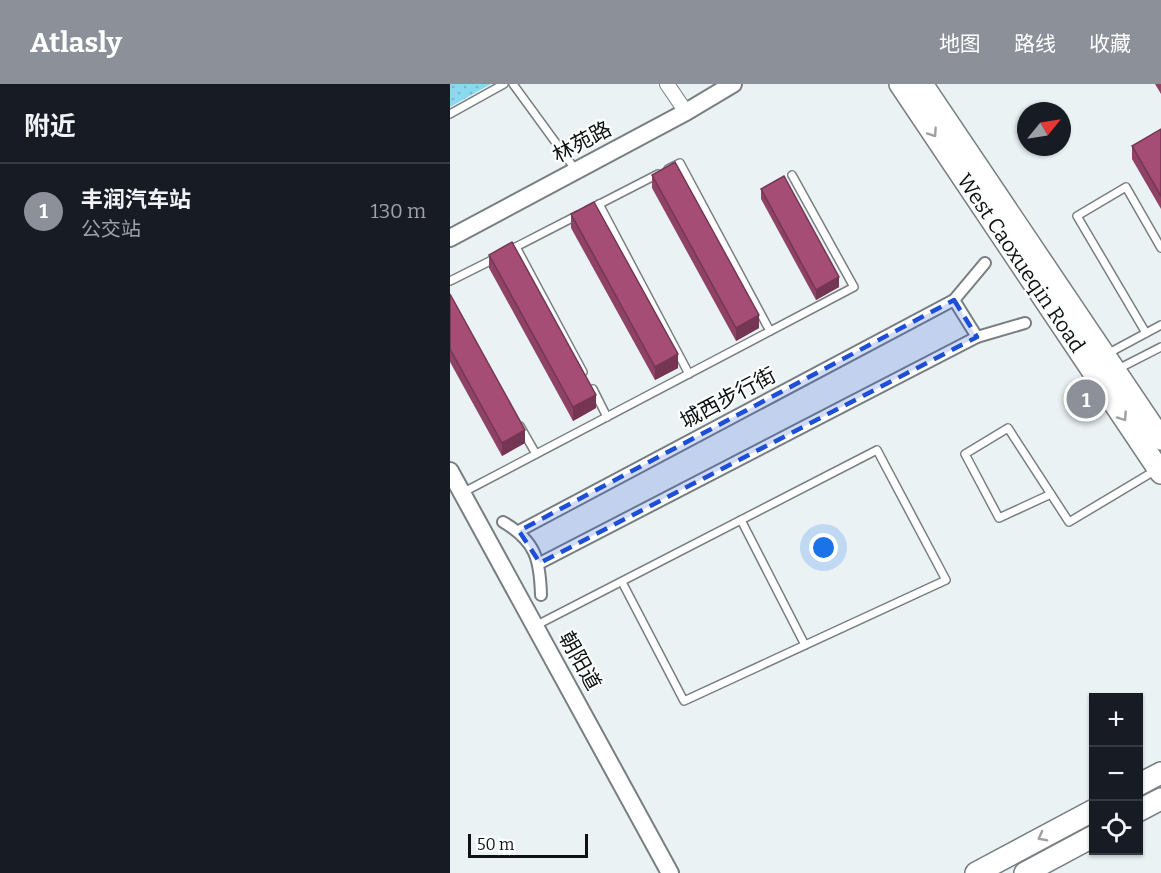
<!DOCTYPE html>
<html lang="zh">
<meta charset="utf-8">
<style>
body{margin:0;font-family:Bitter,"Noto Sans SC",serif;background:#20242c;color:#f1f3f6}
.controls{position:absolute;right:18px;bottom:18px;display:grid;overflow:hidden;border-radius:0px;box-shadow:0 2px 4px #0004}
.controls button{width:54px;height:54px;display:grid;place-items:center;padding:0;border:0;border-bottom:2px solid #363941;background:#171b24;color:#f1f3f6;font:30px sans-serif}
.compass{position:absolute;left:567px;top:18px;width:54px;height:54px;border-radius:50%;background:#171b24;box-shadow:0 2px 4px #0004;rotate:60deg}
.scale{position:absolute;left:18px;bottom:15px;width:120px;box-sizing:border-box;padding-left:6px;border:3px solid #0f1212;border-top:0;font-size:16px;line-height:21px;white-space:nowrap;color:#0f1212;-webkit-text-stroke:4px #fcfefe;paint-order:stroke}
.you{position:absolute;left:374px;top:464px;width:21px;height:21px;margin:-15px;border:4px solid #fff;border-radius:50%;background:#1a73e8;box-shadow:0 0 0 9px #1a73e833}
.badge{display:grid;place-items:center;width:39px;height:39px;border-radius:50%;background:#8c9099;color:#fff;font-size:20px;font-weight:700}
.pin{position:absolute;translate:-50% -50%;border:3px solid #fff;box-shadow:0 2px 6px #0006}
.list{margin:0;padding:0;list-style:none}
h2{display:flex;justify-content:space-between;align-items:center;height:78px;margin:0;padding:0 24px;font-size:26px}
h2 small{font-size:20px;font-weight:400;color:#9ea1a6}
.list li{display:grid;grid-template-columns:39px 1fr auto;gap:18px;align-items:center;box-sizing:border-box;height:96px;padding:0 24px;border-top:2px solid #363941}
.list b{display:block;font-size:22px;white-space:nowrap}
.list p{margin:0;font-size:20px;white-space:nowrap;color:#9ea1a6}
.list em{font-size:20px;font-style:normal;color:#9ea1a6}
.icon{flex:none;width:33px;height:33px;fill:none;stroke:currentColor;stroke-width:2;stroke-linecap:round;stroke-linejoin:round}
.map{position:relative;flex:none;width:711px;height:789px;overflow:hidden}
header{display:flex;align-items:center;gap:36px;box-sizing:border-box;height:84px;padding:0 30px;background:#8c9099;color:#fff}
header strong{font-size:28px}
nav{display:flex;gap:33px;margin-inline-start:auto;font-size:21px}
main{display:flex}
aside{flex:1;background:#171b24}
.map>svg:first-child{display:block}
</style>
<header>
<strong>Atlasly</strong>
<nav><a>地图</a><a>路线</a><a>收藏</a></nav>
</header>
<main>
<aside>
<h2>附近<small></small></h2>
<ul class="list">
<li><span class="badge">1</span><div><b>丰润汽车站</b><p>公交站</p></div><em>130 m</em></li>
</ul>
</aside>
<div class="map">
<svg width="711" height="789" viewBox="0 0 711 789">
<defs>
<pattern id="garden-dots" width="8" height="8" patternUnits="userSpaceOnUse" patternTransform="scale(1.5)"><rect width="8" height="8" fill="#8bd9ef"/><path d="M2 2h.1M6 6h.1" fill="none" stroke="#77b9cc" stroke-width="1.8" stroke-linecap="round"/></pattern>
</defs>
<rect width="100%" height="100%" fill="#eaf2f4"/>
<polygon fill="url(#garden-dots)" points="0,0 41,0 0,23"/>
<g fill="none" stroke-linecap="round" stroke-linejoin="round">
<g stroke="#797f81" stroke-width="10">
<g id="service">
<polyline points="63,0 125,85"/>
<polyline points="0,30 54,0"/>
<polyline points="218,85 230,79 320,247"/>
<polyline points="149,120 239,290"/>
<polyline points="138,126 208,90"/>
<polyline points="66,163 133,288"/>
<polyline points="58,167 128,131"/>
<polyline points="0,197 46,174"/>
<polyline points="696,249 627,132 676,103 711,164"/>
<polyline points="657,270 711,241"/>
<polyline points="668,285 711,263"/>
<polyline points="143,305 157,333"/>
<polyline points="70,342 86,370"/>
<polyline points="12,409 404,203 342,91"/>
<polyline points="601,410 549,434 515,370 558,344 619,438 706,386"/>
<polyline points="291,436 355,561"/>
<polyline points="85,542 427,366 496,496 234,617 172,498"/>
</g>
</g>
<g stroke="#797f81" stroke-width="14">
<g id="pedestrian">
<polyline points="535,179 504,216 527,253 575,239"/>
<path d="M53 438C86 457 90 476 91 511"/>
<polyline points="69,447 504,216"/>
<polyline points="90,479 527,253"/>
</g>
</g>
<g stroke="#797f81" stroke-width="16">
<polyline id="minor" points="217,0 236,28"/>
</g>
<g stroke="#797f81" stroke-width="20">
<g id="tertiary">
<polyline points="0,154 236,28 283,0"/>
<polyline points="0,387 220,789"/>
</g>
</g>
<g stroke="#797f81" stroke-width="24">
<g id="primary">
<polyline points="450,0 711,389"/>
<polyline points="472,0 711,355"/>
<polyline points="688,701 711,689"/>
<polyline points="688,727 711,715"/>
<polyline points="526,789 644,726"/>
<polyline points="575,789 644,752"/>
</g>
</g>
<use href="#service" stroke="#fff" stroke-width="7"/>
<use href="#pedestrian" stroke="#fff" stroke-width="10"/>
<use href="#minor" stroke="#fff" stroke-width="14"/>
<use href="#tertiary" stroke="#fff" stroke-width="16"/>
<use href="#primary" stroke="#fff" stroke-width="21"/>
</g>
<g fill="#8f4265">
<polygon points="705,0 711,0 711,10"/>
<polygon points="711,45 711,125 682,75 682,62"/>
<polygon points="202,91 309,244 286,257 202,104"/>
<polygon points="311,105 389,203 366,216 311,115"/>
<polygon points="121,130 228,284 205,296 121,144"/>
<polygon points="39,171 146,324 123,337 39,184"/>
<polygon points="0,210 75,359 52,372 0,278"/>
</g>
<g fill="#743653">
<polygon points="389,193 389,203 366,216 366,206"/>
<polygon points="309,231 309,244 286,257 286,244"/>
<polygon points="228,270 228,284 205,296 205,283"/>
<polygon points="146,311 146,324 123,337 123,323"/>
<polygon points="75,346 75,359 52,372 52,359"/>
</g>
<g fill="#a64d76" stroke="#743653" stroke-width="1.5">
<polygon points="711,45 711,112 682,62"/>
<polygon points="225,78 309,231 286,244 202,91"/>
<polygon points="334,92 389,193 366,206 311,105"/>
<polygon points="144,118 228,270 205,283 121,130"/>
<polygon points="62,158 146,311 123,323 39,171"/>
<polygon points="0,210 75,346 52,359 0,265"/>
</g>
<defs><path id="oneway-chevron" d="M-2-3.5L2.5 0L-2 3.5" fill="none" stroke-width="1.6" stroke-linecap="round" stroke-linejoin="round" transform="scale(1.5)"/></defs>
<g stroke="#9fa0a0">
<use href="#oneway-chevron" transform="translate(483 49) rotate(56)"/>
<use href="#oneway-chevron" transform="translate(673 333) rotate(56)"/>
<use href="#oneway-chevron" transform="translate(592 753) rotate(152)"/>
</g>
<path fill="#1d4ed8" fill-opacity="0.2" stroke="#1d4ed8" stroke-width="4.5" stroke-dasharray="12 8" stroke-linejoin="round" d="M504 216 527 253 90 479 69 447Z"/>
<g text-anchor="middle" dominant-baseline="central" stroke-width="4.5" stroke-linejoin="round" paint-order="stroke">
<g font-size="21" fill="#0f1212" stroke="#fcfefe">
<text transform="translate(132 58) rotate(-28)">林苑路</text>
<text transform="translate(571 179) rotate(56)">West Caoxueqin Road</text>
<text transform="translate(278 314) rotate(-28)">城西步行街</text>
<text transform="translate(130 577) rotate(61)">朝阳道</text>
</g>
</g>
</svg>
<div class="controls">
<button>+</button>
<button>−</button>
<button><svg class="icon" aria-label="locate" viewBox="0 0 24 24"><circle cx="12" cy="12" r="6"/><path d="M12 2v4M12 18v4M2 12h4M18 12h4"/></svg></button>
</div>
<svg class="compass" viewBox="-18 -18 36 36"><path d="M0-13l5 13h-10z" fill="#e53935"/><path d="M0 13l5-13h-10z" fill="#9ea1a6"/></svg>
<div class="scale">50 m</div>
<div class="you"></div>
<div class="pin badge" style="left:636px;top:315px">1</div>
</div>
</main>
